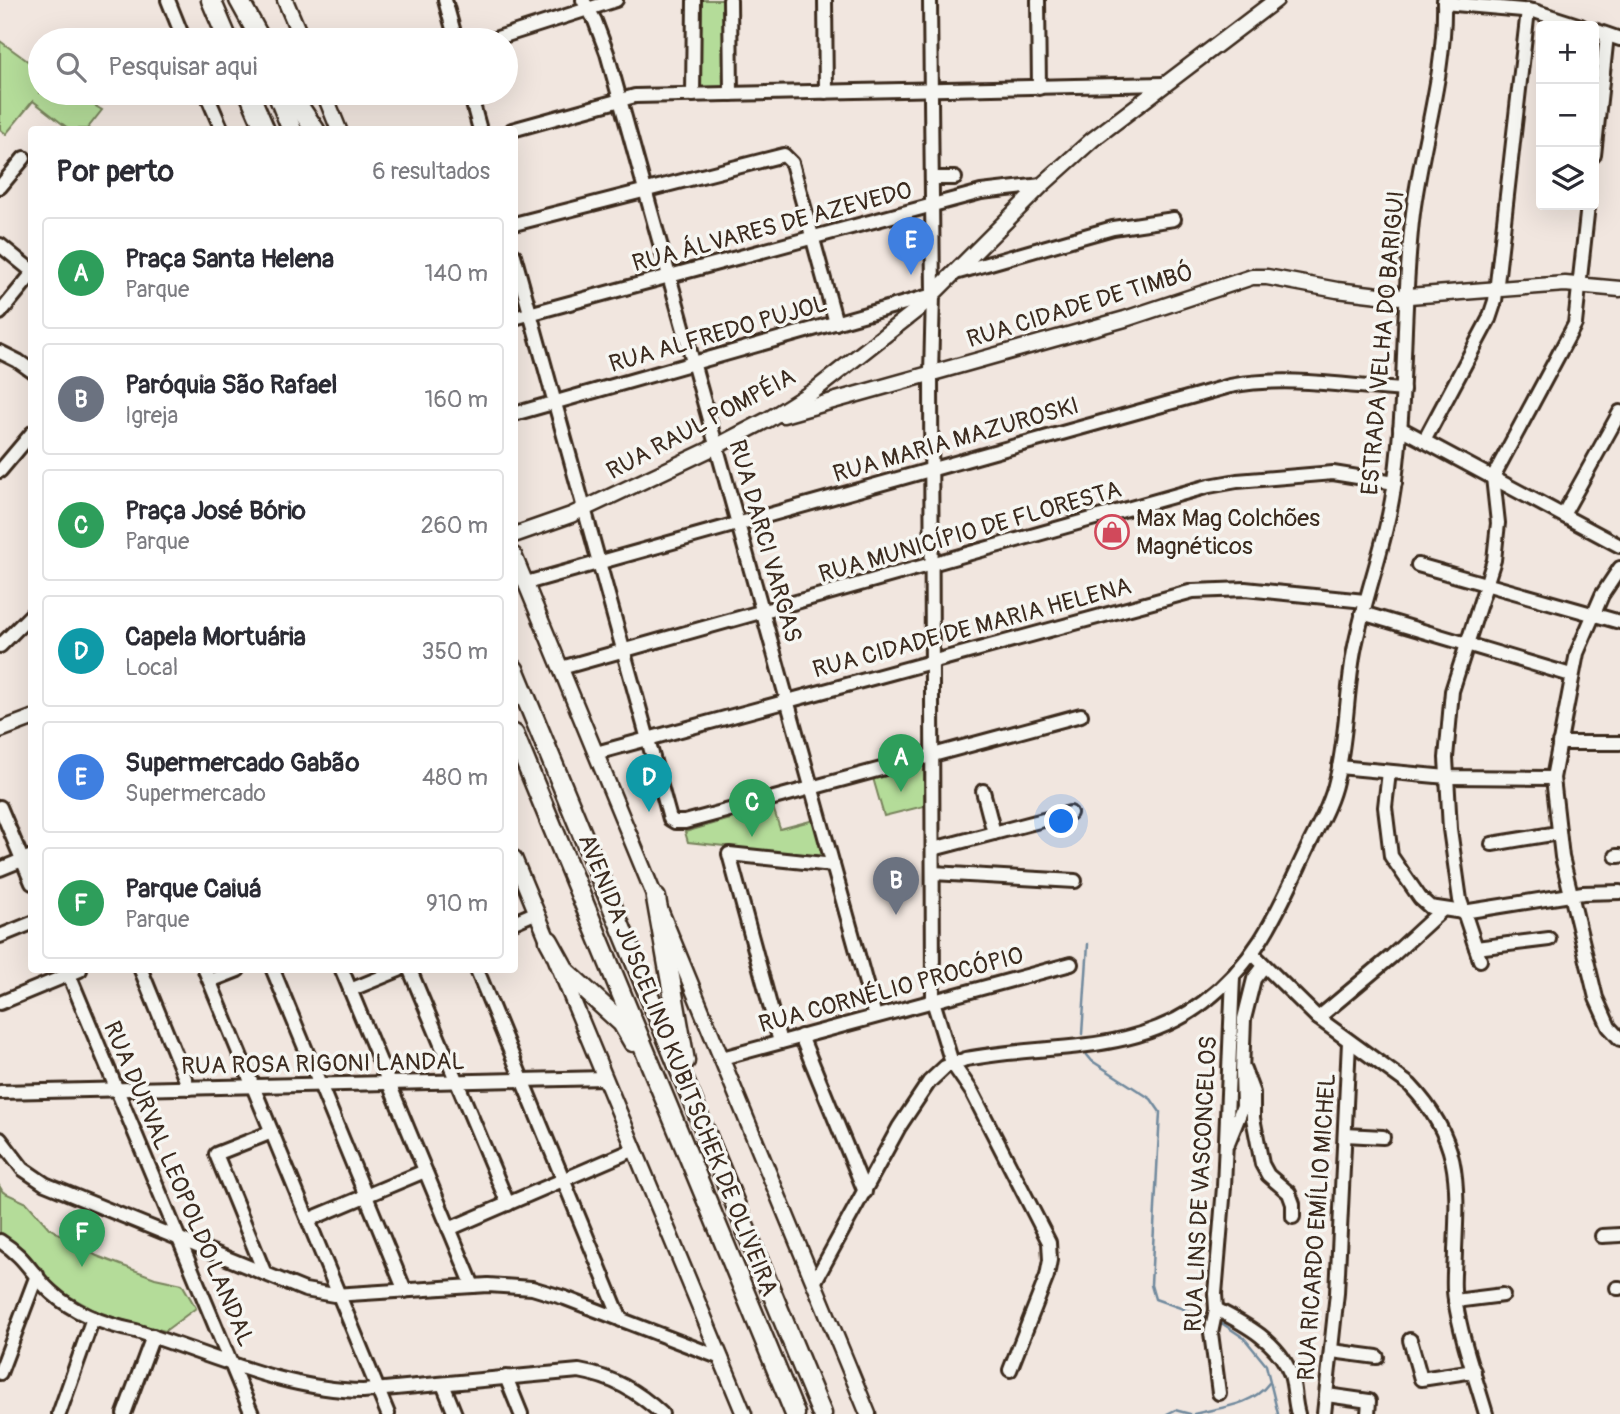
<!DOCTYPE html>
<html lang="pt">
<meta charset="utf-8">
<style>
body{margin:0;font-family:Pangolin,sans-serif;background:#f7f7f7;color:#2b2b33}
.controls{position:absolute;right:21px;top:21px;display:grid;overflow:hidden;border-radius:7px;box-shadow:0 7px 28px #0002}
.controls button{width:63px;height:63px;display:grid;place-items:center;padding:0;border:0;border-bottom:2px solid #e1e1e2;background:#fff;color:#2b2b33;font:35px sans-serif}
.you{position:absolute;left:1062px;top:822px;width:24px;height:24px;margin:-18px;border:5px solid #fff;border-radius:50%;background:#1a73e8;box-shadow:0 0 0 10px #1a73e833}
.badge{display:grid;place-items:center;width:46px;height:46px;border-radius:50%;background:#d1495b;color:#fff;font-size:23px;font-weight:700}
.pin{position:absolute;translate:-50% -58px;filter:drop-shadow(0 2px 4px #0008)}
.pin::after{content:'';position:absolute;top:37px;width:24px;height:21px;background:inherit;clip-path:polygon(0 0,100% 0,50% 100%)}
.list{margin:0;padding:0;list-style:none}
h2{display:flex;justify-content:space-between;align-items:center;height:91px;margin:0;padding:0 28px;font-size:30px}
h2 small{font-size:23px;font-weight:400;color:#7c7c81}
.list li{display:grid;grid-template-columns:46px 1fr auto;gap:21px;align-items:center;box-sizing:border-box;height:112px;margin:0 14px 14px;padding:0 14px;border:2px solid #e1e1e2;border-radius:7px}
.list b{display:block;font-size:26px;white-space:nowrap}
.list p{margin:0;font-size:23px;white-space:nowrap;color:#7c7c81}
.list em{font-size:23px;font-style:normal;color:#7c7c81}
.icon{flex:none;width:38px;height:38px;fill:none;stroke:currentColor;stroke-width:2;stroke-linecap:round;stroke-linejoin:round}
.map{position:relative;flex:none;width:1620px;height:1414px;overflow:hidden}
.search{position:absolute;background:#fff;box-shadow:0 7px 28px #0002;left:28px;top:28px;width:490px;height:77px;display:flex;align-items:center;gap:18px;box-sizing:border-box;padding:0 24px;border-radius:38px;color:#7c7c81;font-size:26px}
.panel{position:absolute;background:#fff;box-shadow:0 7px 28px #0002;left:28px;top:126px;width:490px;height:847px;border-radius:7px}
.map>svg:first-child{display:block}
</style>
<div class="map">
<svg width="1620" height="1414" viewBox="0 0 1620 1414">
<rect width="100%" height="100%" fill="#f1e6df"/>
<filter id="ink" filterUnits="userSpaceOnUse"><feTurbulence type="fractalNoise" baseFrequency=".0143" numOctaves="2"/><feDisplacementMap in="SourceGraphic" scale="14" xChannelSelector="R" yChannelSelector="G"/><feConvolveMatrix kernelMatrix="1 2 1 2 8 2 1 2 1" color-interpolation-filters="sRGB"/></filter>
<g filter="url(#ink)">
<g fill="#b4dc99" stroke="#78835c" stroke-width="2">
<polygon points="698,0 727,0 728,89 698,90"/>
<polygon points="0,41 40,70 40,93 74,93 102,110 87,129 69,129 33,101 6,134 0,129"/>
<polygon points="924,764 924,806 884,816 873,778"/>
<polygon points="773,807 780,829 814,820 824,857 688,842 685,832"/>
<polygon points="0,1187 3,1192 27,1203 49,1228 97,1256 155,1278 182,1284 196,1308 165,1331 103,1315 65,1294 51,1283 26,1252 0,1235"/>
</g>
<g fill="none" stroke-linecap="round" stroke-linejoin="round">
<g stroke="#70899d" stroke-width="2.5">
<polyline points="1082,1034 1088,944"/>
<polyline points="1087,1055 1092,1061 1151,1099 1160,1112 1151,1285 1155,1299 1209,1318"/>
<polyline points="1220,1322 1244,1338 1266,1365 1278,1414"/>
<polyline points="1167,1414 1175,1410 1190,1414"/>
<path d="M1194 1414C1221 1407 1252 1406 1269 1383"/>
</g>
<g stroke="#3b2a1e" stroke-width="18">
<g id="minor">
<polyline points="168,0 184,40"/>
<polyline points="445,0 456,40"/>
<polyline points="583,0 595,21 607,53 875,1016"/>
<polyline points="730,0 731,94"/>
<polyline points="825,0 826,92"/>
<polyline points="930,0 933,295 931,374 933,1001 952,1063 972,1092 1049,1242 1050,1260 1047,1276 1010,1370"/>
<polyline points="1038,0 1039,88"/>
<polyline points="1444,3 1534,11 1581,26"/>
<polyline points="1594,30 1620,39"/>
<polyline points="491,40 616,0"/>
<polyline points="206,93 222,130"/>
<polyline points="470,93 480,130"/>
<polyline points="693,95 694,0"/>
<polyline points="512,130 635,96 1164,84"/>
<polyline points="1594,155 1607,35"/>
<polyline points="932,178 955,178"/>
<polyline points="0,187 24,158"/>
<polyline points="514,224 784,155 792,163 836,323"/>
<polyline points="0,245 32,271"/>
<polyline points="514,255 670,819 675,822 685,822 1081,715"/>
<polyline points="955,273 1113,228 1174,219"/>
<polyline points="0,313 32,274"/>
<polyline points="514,318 981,192 1042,185"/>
<polyline points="0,352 18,361 32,371"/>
<polyline points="514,414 933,295"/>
<polyline points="1400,428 1620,546"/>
<polyline points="1424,441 1489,319 1495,301 1528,10"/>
<polyline points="0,471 32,433"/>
<polyline points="1563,515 1620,412"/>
<polyline points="1418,565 1620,622"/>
<polyline points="1620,568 1602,595 1577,653 1553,778 1562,857 1596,998 1609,1027 1620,1039"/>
<path d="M526 583 1230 386C1286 375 1346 386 1403 390"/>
<polyline points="1362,613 1571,675"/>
<polyline points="0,646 32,614"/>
<polyline points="561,668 1209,486 1237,481 1333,473 1395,483"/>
<polyline points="1559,743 1620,743"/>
<polyline points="596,753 1193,591 1245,589 1365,601"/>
<polyline points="1339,767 1447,777 1553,778"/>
<polyline points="1389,772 1385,807 1391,856 1420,898 1430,907 1463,912 1583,893 1620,892"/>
<polyline points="983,791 994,833"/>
<polyline points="0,807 32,883"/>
<polyline points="1492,844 1558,833"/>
<polyline points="933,849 1070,813"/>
<polyline points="1616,856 1620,856"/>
<polyline points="0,869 32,856"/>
<polyline points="933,873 1075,881"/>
<polyline points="514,922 537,912"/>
<polyline points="0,936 32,923"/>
<polyline points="1476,948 1549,939"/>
<path d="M1253 954 1318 1018 1410 1085C1461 1139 1458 1182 1455 1250 1455 1266 1452 1284 1455 1299 1461 1338 1475 1376 1486 1414"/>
<polyline points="1480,960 1460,900 1450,829 1446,758 1452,691 1494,560 1498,523 1493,477 1575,324 1588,205"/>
<polyline points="67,970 252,1414"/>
<polyline points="141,970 189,1088"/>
<polyline points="205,970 388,1414"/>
<polyline points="273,970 405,1291"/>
<polyline points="342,970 473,1286"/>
<polyline points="410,970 508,1204"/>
<polyline points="477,970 621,1320"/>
<polyline points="210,981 238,970"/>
<polyline points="350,990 399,970"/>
<polyline points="0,1003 80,970"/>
<polyline points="1318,1018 1392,956 1442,910"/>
<polyline points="801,1036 865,1192"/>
<polyline points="780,1042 729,854 833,865"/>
<polyline points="722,1058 1071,964"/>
<polyline points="1244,1069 1253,1093 1253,1118 1262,1164 1268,1175 1289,1193 1293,1204 1293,1217"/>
<polyline points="0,1092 605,1078"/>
<polyline points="1345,1135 1383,1137"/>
<polyline points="0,1139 23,1169 45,1184 305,1290 334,1295 488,1285 532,1288 565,1298 721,1358"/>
<polyline points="1228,1143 1243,1106 1242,1072 1244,1019 1254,979 1264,966"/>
<polyline points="308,1220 425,1171"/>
<polyline points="449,1229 635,1149"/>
<polyline points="1602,1236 1620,1235"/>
<path d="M0 1241C27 1258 30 1273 51 1292 74 1313 106 1325 136 1331 210 1354 284 1390 363 1391L579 1371C613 1377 637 1391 662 1414"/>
<polyline points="265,1274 216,1154 272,1132"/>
<path d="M814 1283 899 1127 929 1082 945 1067 966 1059C1048 1043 1134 1056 1204 1002 1260 959 1279 908 1308 847 1318 826 1331 804 1336 781 1347 739 1346 694 1354 651 1365 594 1388 538 1395 480 1407 391 1402 301 1413 213 1422 142 1446 72 1444 0"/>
<polyline points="1617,1288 1620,1288"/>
<polyline points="1455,1301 1503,1295"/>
<path d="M1216 1309C1245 1324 1279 1342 1291 1375 1295 1388 1294 1401 1298 1414"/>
<polyline points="1410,1340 1421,1379 1474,1371"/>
<polyline points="1332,1351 1377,1357"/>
<polyline points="0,1373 37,1275"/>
<polyline points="506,1377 521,1414"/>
<polyline points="443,1384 455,1414"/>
<polyline points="1219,1393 1211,1333 1216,1309 1215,1294 1224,1187 1233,977"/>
<polyline points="1327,1395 1369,1401 1368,1414"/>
<polyline points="59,1414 93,1318"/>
<polyline points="124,1414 153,1336"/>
<polyline points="1324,1414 1337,1293 1349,1042"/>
</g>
</g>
<g stroke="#3b2a1e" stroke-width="19">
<g id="major">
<polyline points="285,0 302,40"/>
<polyline points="324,93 339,130"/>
<polyline points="783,415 1125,319 1252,277 1267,277 1337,290 1396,297 1565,284 1620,289"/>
<polyline points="514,535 571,515 717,446 769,419 815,390 918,309 1042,185 1092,140 1276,0"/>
<polyline points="514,555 868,1414"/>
<polyline points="0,730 32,718"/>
<polyline points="514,858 744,1414"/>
</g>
</g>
<g stroke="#3b2a1e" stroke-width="23">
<g id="highway">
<polyline points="211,0 228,40"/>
<polyline points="239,0 261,40"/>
<polyline points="249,93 265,130"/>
<polyline points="277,93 292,130"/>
<polyline points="290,93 315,130"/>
<polyline points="514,669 822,1414"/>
<polyline points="514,734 795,1414"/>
<polyline points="656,898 685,1061"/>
<polyline points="549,941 566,972 622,1023 633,1042"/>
</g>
</g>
<use href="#minor" stroke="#f6f6f2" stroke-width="12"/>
<use href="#major" stroke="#f6f6f2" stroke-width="14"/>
<use href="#highway" stroke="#f6f6f2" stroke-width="18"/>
</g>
</g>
<defs>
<g id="shop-ring" transform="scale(1.75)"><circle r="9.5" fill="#f6f6f2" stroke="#d1495b" stroke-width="1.5"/><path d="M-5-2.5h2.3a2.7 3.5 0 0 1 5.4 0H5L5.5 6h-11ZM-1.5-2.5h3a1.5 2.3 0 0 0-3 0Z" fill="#d1495b"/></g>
</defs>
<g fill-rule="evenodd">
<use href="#shop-ring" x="1112" y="532"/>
</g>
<g text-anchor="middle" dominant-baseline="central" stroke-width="7" stroke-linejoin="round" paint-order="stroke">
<g font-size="24" fill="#3b2a1e" stroke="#f6f6f2">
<text transform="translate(772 227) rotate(-15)">RUA ÁLVARES DE AZEVEDO</text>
<text transform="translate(1080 306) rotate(-17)">RUA CIDADE DE TIMBÓ</text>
<text transform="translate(718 334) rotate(-16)">RUA ALFREDO PUJOL</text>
<text transform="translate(1383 343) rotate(-85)">ESTRADA VELHA DO BARIGUI</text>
<text transform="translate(701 424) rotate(-28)">RUA RAUL POMPÉIA</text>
<text transform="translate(956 440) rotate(-16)">RUA MARIA MAZUROSKI</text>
<text transform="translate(970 532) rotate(-16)">RUA MUNICÍPIO DE FLORESTA</text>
<text transform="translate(765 541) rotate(74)">RUA DARCI VARGAS</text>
<text transform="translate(972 628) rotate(-15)">RUA CIDADE DE MARIA HELENA</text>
<text transform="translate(891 990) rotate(-15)">RUA CORNÉLIO PROCÓPIO</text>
<text transform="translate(323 1064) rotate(-1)">RUA ROSA RIGONI LANDAL</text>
<text transform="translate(678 1065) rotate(68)">AVENIDA JUSCELINO KUBITSCHEK DE OLIVEIRA</text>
<text transform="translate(179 1184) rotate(67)">RUA DURVAL LEOPOLDO LANDAL</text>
<text transform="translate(1201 1184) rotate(-87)">RUA LINS DE VASCONCELOS</text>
<text transform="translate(1317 1227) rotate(-86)">RUA RICARDO EMÍLIO MICHEL</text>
</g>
<g font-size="24" fill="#3b2a1e" stroke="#f6f6f2" text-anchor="start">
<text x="1136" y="518">Max Mag Colchões<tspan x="1136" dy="28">Magnéticos</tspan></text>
</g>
</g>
</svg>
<div class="controls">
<button>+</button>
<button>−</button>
<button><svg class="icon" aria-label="layers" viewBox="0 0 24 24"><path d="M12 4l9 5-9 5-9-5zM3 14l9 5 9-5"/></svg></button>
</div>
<div class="you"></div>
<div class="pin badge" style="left:901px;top:792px;background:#2e9e5b">A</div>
<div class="pin badge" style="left:896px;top:915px;background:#6b7280">B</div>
<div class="pin badge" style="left:752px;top:837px;background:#2e9e5b">C</div>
<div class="pin badge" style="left:649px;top:812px;background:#0f9aa8">D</div>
<div class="pin badge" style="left:911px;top:275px;background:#3f7fe0">E</div>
<div class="pin badge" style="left:82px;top:1267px;background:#2e9e5b">F</div>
<div class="search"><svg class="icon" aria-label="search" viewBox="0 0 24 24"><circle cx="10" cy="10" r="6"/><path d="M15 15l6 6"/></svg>Pesquisar aqui</div>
<section class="panel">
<h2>Por perto<small>6 resultados</small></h2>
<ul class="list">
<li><span class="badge" style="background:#2e9e5b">A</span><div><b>Praça Santa Helena</b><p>Parque</p></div><em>140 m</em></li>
<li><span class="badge" style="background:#6b7280">B</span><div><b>Paróquia São Rafael</b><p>Igreja</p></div><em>160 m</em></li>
<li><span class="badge" style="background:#2e9e5b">C</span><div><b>Praça José Bório</b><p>Parque</p></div><em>260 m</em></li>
<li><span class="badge" style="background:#0f9aa8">D</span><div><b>Capela Mortuária</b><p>Local</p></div><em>350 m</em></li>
<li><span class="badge" style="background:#3f7fe0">E</span><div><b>Supermercado Gabão</b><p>Supermercado</p></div><em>480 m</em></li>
<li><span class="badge" style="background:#2e9e5b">F</span><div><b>Parque Caiuá</b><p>Parque</p></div><em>910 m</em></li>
</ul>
</section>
</div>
